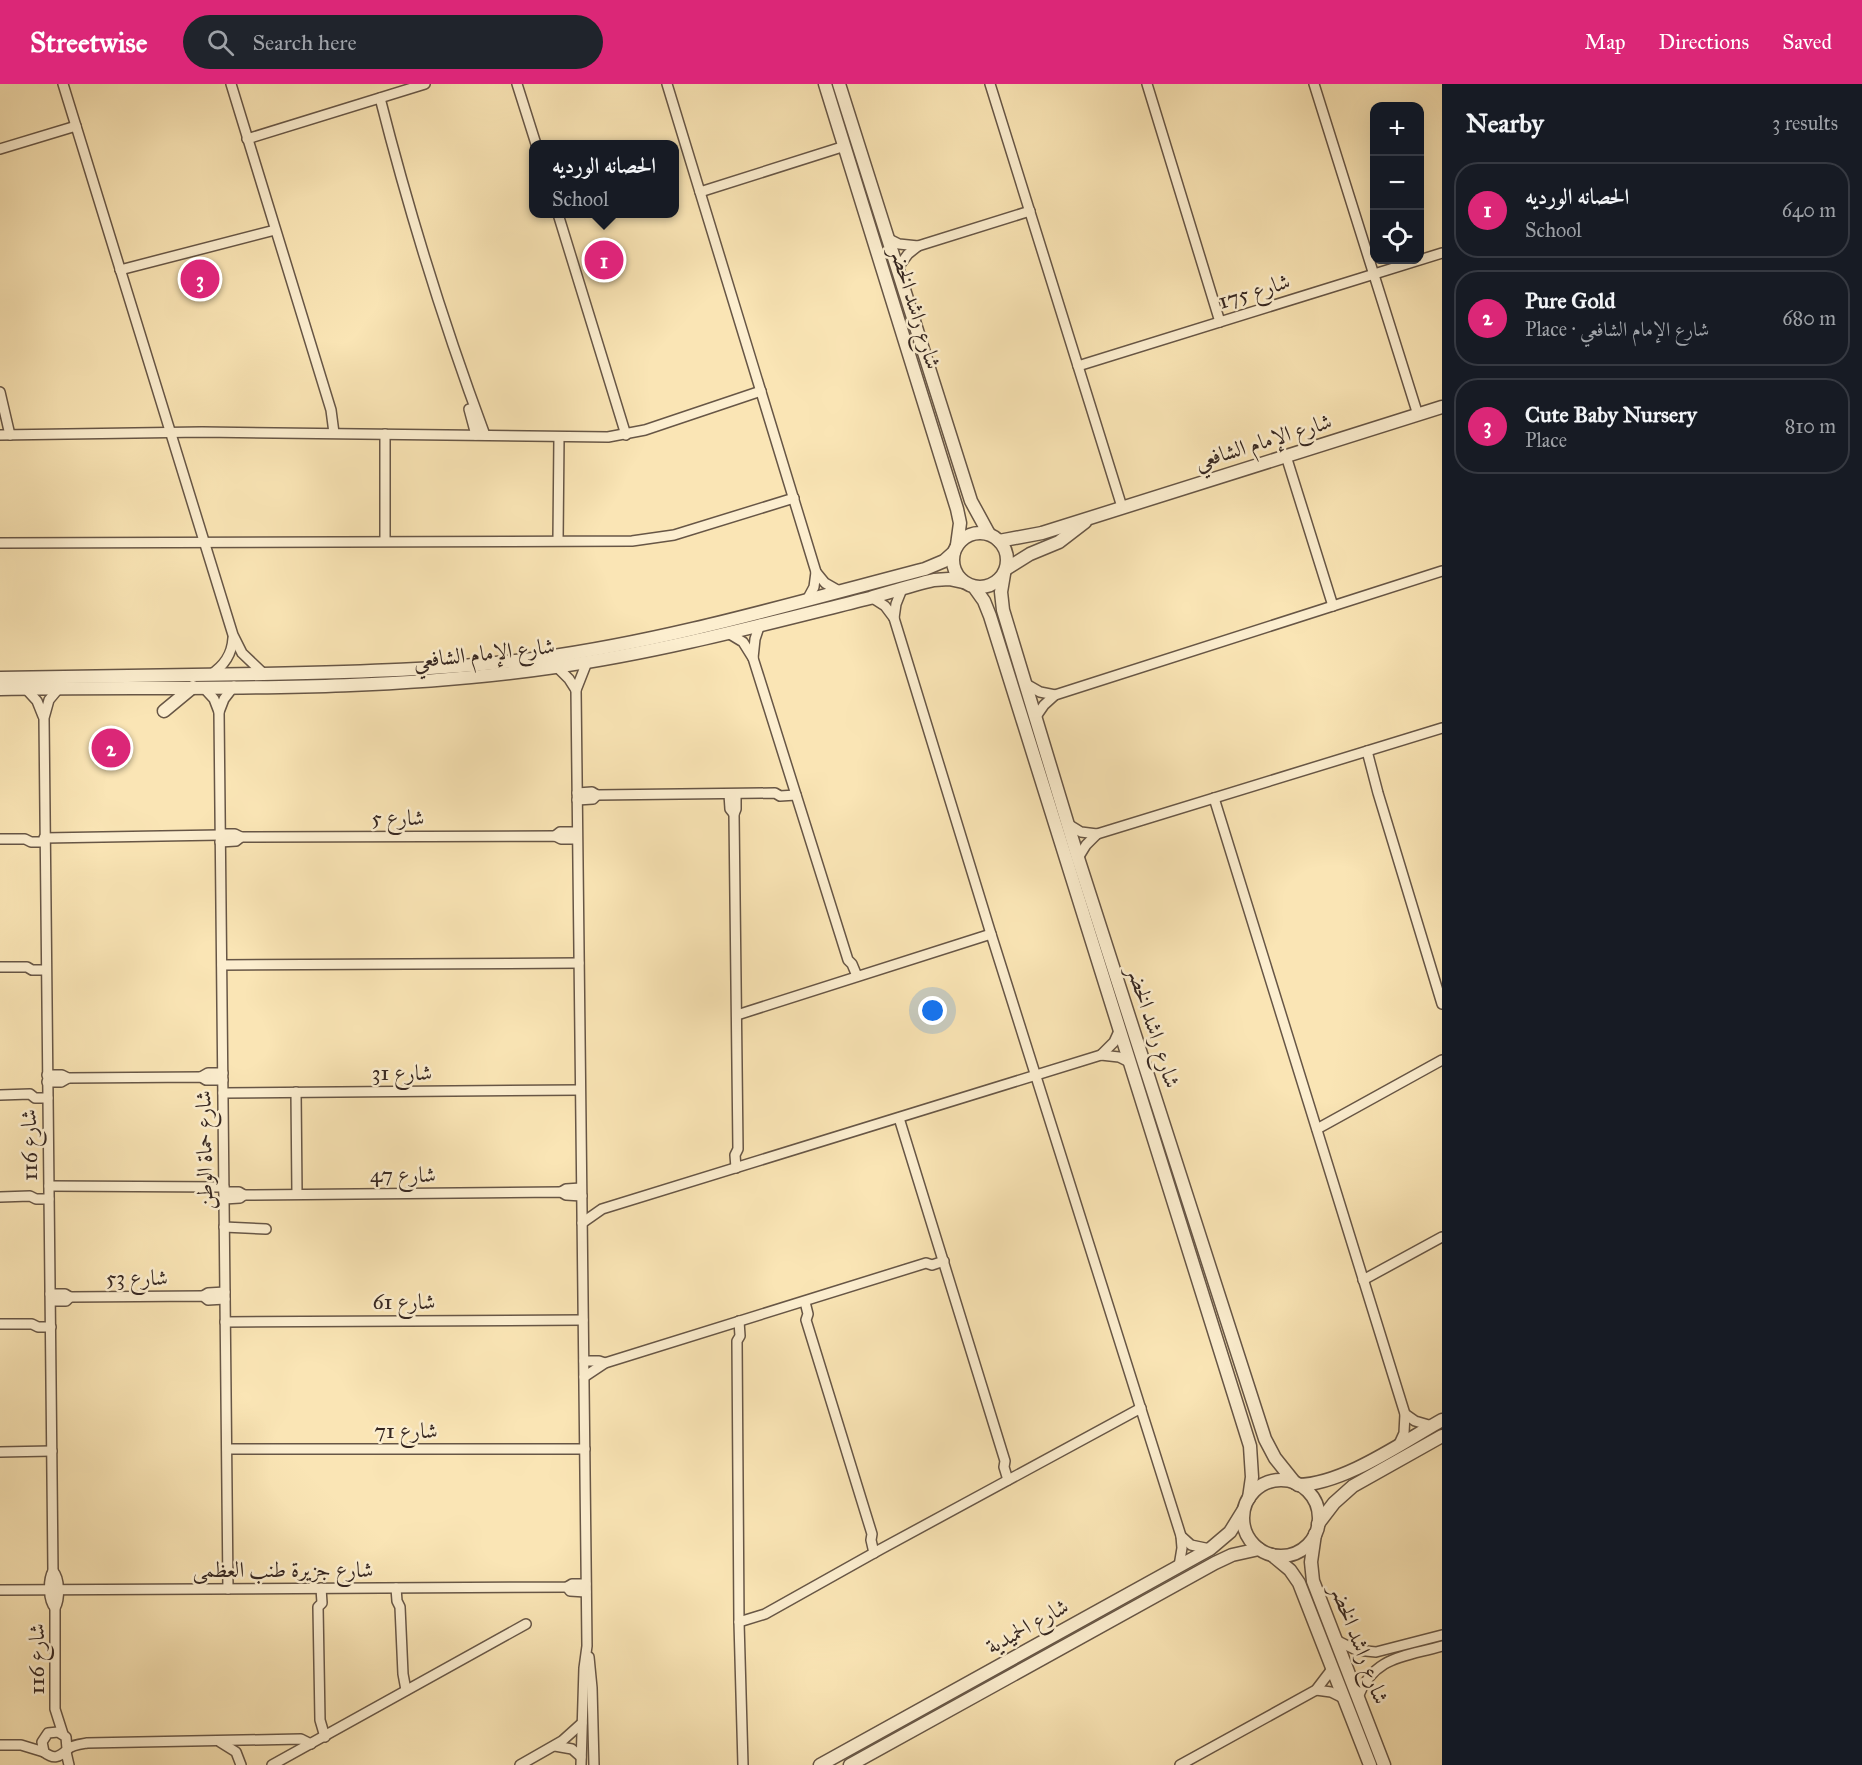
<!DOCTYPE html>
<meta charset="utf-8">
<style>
body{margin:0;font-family:"IM FELL Great Primer",Amiri,serif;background:#20242c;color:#f1f3f6}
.controls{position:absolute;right:18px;top:18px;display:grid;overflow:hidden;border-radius:12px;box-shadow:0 6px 24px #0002}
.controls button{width:54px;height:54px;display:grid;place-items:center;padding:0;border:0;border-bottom:2px solid #363941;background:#171b24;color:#f1f3f6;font:30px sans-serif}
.you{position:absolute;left:933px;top:927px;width:21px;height:21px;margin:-15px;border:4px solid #fff;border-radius:50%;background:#1a73e8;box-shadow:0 0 0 9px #1a73e833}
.badge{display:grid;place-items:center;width:39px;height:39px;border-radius:50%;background:#db2777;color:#fff;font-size:20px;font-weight:700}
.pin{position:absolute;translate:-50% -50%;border:3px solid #fff;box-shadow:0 2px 6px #0006}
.popup{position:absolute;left:529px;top:56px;width:150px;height:78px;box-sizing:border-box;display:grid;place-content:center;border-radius:12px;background:#171b24;filter:drop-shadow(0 2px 4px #0005);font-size:20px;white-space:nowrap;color:#9ea1a6}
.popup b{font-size:22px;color:#f1f3f6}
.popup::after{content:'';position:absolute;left:50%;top:100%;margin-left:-12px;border:12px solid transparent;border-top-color:#171b24}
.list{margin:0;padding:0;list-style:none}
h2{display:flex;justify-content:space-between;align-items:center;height:78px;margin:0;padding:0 24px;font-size:26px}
h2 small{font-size:20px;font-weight:400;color:#9ea1a6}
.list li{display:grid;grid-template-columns:39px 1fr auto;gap:18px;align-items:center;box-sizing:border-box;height:96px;margin:0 12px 12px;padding:0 12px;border:2px solid #363941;border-radius:24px}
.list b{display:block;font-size:22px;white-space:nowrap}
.list p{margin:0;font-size:20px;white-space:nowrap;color:#9ea1a6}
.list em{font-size:20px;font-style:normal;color:#9ea1a6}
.icon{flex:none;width:33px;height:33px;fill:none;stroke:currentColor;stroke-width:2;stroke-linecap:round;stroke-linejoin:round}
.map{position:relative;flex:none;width:1442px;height:1681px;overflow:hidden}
header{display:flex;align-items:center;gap:36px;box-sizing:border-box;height:84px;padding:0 30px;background:#db2777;color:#fff}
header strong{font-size:28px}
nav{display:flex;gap:33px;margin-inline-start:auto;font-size:21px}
.search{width:420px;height:54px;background:#20242c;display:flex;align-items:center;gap:15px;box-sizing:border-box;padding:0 21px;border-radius:33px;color:#9ea1a6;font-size:22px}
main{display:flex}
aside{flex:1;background:#171b24}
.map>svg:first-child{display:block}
</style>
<header>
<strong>Streetwise</strong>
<div class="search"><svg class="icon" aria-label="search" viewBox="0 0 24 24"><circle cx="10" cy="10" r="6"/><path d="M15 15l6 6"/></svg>Search here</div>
<nav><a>Map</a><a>Directions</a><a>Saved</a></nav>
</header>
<main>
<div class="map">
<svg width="1442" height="1681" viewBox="0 0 1442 1681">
<rect width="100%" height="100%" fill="#fae5b5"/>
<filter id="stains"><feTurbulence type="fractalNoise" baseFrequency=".00333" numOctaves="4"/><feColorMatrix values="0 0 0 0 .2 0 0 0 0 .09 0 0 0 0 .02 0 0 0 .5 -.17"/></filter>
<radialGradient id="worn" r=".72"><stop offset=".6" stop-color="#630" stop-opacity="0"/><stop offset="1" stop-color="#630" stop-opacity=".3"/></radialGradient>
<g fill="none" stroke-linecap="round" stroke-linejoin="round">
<g stroke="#675646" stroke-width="12">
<g id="minor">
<polyline points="63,0 233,551 242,569 264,590"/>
<polyline points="231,0 331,326 334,349"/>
<polyline points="517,0 536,60"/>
<polyline points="667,0 816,488 825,499 839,507"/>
<polyline points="990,0 1122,423"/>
<polyline points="1147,0 1220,238"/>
<polyline points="1314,0 1418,331"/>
<path d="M380 14C409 128 444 241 485 351"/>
<polyline points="247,55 425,0"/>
<polyline points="0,65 76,42"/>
<polyline points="700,108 845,62"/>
<polyline points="558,130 626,351"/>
<polyline points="887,154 899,160 918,162 1030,127"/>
<polyline points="897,185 908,170 918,162"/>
<polyline points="120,186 275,146"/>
<polyline points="1078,282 1442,169"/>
<polyline points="0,308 10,351"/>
<polyline points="469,325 476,351"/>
<polyline points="0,351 202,348 608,353 645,346 761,307"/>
<polyline points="1286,372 1333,522"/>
<polyline points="558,456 559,353"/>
<polyline points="385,457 385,350"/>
<polyline points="0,459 632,457 674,451 794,414"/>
<polyline points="871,513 885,522 894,534 991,850 1181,1452 1182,1464 1179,1482"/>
<polyline points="807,516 814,503 816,488"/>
<polyline points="894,534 896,520 902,505"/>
<polyline points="728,549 743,558 753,574 848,876 852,880 857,892"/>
<polyline points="753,574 755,555 760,540"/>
<polyline points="557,583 569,595 576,606"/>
<path d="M210 591C224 582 232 571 233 554"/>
<polyline points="1026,600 1040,608 1055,611"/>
<polyline points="203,603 214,615 219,628 228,1505"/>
<polyline points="26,605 37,617 43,632"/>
<polyline points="219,628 224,615 234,602"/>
<polyline points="1035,634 1044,621 1055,611 1442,487"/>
<polyline points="1367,667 1378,709 1442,920"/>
<polyline points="577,709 592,708 597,711 775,709 780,712 796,711"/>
<polyline points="729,710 730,725 734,730"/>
<polyline points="1214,714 1405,1330 1404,1349 1399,1360"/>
<polyline points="577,716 593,715 597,711"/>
<polyline points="1068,740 1081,748 1097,750 1442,644"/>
<polyline points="220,750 235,750 241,753 555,752 561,755 577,755"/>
<polyline points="555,752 560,748 577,748"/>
<polyline points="44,754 220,751"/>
<polyline points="0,755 25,755 31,758 44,758"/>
<polyline points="220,758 236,757 241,753"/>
<polyline points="1078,774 1086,761 1097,750"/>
<polyline points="222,881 579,879"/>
<polyline points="0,883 27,883 32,886 46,886"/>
<polyline points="737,931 991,850"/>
<polyline points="1101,971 1114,958 1119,947"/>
<polyline points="47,991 62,991 68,994 201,993 206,996 223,996"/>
<polyline points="201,993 208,989 223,989"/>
<polyline points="47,998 61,998 68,994"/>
<polyline points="296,1008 297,1110"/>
<polyline points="223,1009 580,1006"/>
<polyline points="0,1011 30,1010 35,1014 48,1014"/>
<polyline points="899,1034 1005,1377 1004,1383 1008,1396"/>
<polyline points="1317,1045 1442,976"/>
<polyline points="736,1084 735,1071 738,1065 734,730 736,725 736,710"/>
<polyline points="49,1102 224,1103"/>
<polyline points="224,1108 239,1108 244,1111 561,1108 566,1111 582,1112"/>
<polyline points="561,1108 566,1105 581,1104"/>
<polyline points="0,1113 30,1112 36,1115 49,1115"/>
<polyline points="224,1115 240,1114 244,1111"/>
<polyline points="582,1139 602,1125 1101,971 1119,973 1129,978"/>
<polyline points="224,1143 266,1145"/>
<polyline points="1363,1196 1442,1153"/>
<polyline points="50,1210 65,1210 70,1213 203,1212 208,1216 225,1215"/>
<polyline points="203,1212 208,1209 225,1208"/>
<polyline points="51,1217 66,1217 70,1213"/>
<polyline points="805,1218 808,1230 806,1236 872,1450 871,1456 874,1469"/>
<polyline points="739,1237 740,1252 737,1257 739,1538 743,1681"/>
<polyline points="225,1238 583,1236"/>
<polyline points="0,1240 32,1240 38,1243 51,1243"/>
<polyline points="584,1277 599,1277 605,1279"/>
<polyline points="584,1293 605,1279 926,1179 932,1181 944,1177"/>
<polyline points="1405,1330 1415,1337 1432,1342"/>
<polyline points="227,1365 585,1365"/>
<polyline points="0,1368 52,1367"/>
<polyline points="1181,1452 1191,1461 1210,1465"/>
<path d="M53 1487C60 1495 60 1515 55 1524V1625L63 1650"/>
<polyline points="567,1503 570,1507 586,1508"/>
<polyline points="321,1504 322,1519 318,1523 320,1636 325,1653"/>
<polyline points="396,1504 397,1517 400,1523 403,1590 406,1606"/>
<polyline points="0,1506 567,1503 572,1500 586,1500"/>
<path d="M55 1524C48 1516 48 1496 53 1487L44 634 49 616 59 604"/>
<polyline points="739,1538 765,1530 881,1465 1141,1324"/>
<polyline points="1336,1556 1356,1566 1376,1568 1442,1551"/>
<polyline points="589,1573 592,1604 594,1681"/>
<polyline points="1316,1606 1331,1608 1343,1614"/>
<path d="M1358 1613C1374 1572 1404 1573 1442 1562"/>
<polyline points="220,1658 236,1668 241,1681"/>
<polyline points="0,1661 21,1661 44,1668"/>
<polyline points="555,1662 572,1665 581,1673"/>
<path d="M67 1665 66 1653 58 1648 48 1649 42 1658 44 1668C54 1676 59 1673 67 1666 71 1661 81 1660 87 1659L301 1655 311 1660"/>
<polyline points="66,1668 69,1681"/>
<polyline points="272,1681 526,1540"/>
<polyline points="520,1681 562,1657 582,1639"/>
<polyline points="581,1681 584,1584 587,1562 576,606 587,578"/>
<polyline points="1180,1681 1316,1606 1332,1585"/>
</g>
</g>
<g stroke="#675646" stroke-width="15">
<g id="tertiary">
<polyline points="825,0 957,425 960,439 957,461"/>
<polyline points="839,0 971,417 989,450"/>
<circle cx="980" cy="476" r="27"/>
<polyline points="999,457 1042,449 1442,323"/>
<polyline points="1006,485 1030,470 1059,458 1085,438"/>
<polyline points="1004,490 1001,508 1003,526 1078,774 1265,1355 1275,1374 1295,1399"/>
<polyline points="974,503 984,517 990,532 1250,1362 1252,1393 1249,1414"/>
<path d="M0 594C88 593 176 592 263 590 356 588 448 586 540 574 671 556 797 518 925 485L944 477 954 468"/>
<path d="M0 605C185 602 372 610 555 583 661 568 765 540 870 514 891 508 912 501 934 496L949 495 963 498"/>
<polyline points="164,627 193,603"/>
<circle cx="1281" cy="1434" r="38"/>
<path d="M1298 1401C1344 1400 1401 1359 1442 1336"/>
<polyline points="1318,1440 1334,1419 1353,1402 1442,1352"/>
<polyline points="1315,1450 1311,1478 1313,1497 1384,1681"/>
<polyline points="1272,1471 1290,1486 1299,1499 1370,1681"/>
<polyline points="820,1681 1210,1465 1230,1448 1243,1427"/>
<polyline points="850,1681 1215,1479 1232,1471 1259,1465"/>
</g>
</g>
<use href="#minor" stroke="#fceecf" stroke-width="9"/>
<use href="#tertiary" stroke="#fceecf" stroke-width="12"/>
</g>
<g text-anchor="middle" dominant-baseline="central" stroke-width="5" stroke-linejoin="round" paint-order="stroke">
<g font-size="22" fill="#362721" stroke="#fceecf">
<text transform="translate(1254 207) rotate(-17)">شارع 175</text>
<text transform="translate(916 224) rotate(73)">شارع راشد الخضر</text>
<text transform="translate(1263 357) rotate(-17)">شارع الإمام الشافعي</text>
<text transform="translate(484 569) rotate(-6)">شارع الإمام الشافعي</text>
<text x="398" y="733">شارع 5</text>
<text transform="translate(1154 943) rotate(72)">شارع راشد الخضر</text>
<text x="402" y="988">شارع 31</text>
<text transform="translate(29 1061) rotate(-91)">شارع 116</text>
<text transform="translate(204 1066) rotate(-91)">شارع حماة الوطن</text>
<text x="403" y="1090">شارع 47</text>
<text x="137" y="1193">شارع 53</text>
<text x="404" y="1217">شارع 61</text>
<text x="406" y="1346">شارع 71</text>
<text x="283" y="1485">شارع جزيرة طنب العظمى</text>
<text transform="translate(1027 1542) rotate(-29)">شارع الحميدية</text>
<text transform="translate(1360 1560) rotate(69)">شارع راشد الخضر</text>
<text transform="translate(36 1575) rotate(-90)">شارع 116</text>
</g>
</g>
<rect width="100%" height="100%" filter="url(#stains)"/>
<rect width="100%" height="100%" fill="url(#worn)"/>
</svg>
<div class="controls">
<button>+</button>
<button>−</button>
<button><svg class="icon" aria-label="locate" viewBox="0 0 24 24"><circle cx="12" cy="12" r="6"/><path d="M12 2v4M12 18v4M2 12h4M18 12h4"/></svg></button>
</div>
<div class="you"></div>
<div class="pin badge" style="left:604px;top:176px">1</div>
<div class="popup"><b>الحصانه الورديه</b>School</div>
<div class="pin badge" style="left:111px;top:664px">2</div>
<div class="pin badge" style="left:200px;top:195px">3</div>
</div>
<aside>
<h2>Nearby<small>3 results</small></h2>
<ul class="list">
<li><span class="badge">1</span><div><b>الحصانه الورديه</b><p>School</p></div><em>640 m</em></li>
<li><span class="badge">2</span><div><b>Pure Gold</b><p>Place · شارع الإمام الشافعي</p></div><em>680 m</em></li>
<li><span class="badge">3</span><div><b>Cute Baby Nursery</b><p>Place</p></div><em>810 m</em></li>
</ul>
</aside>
</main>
